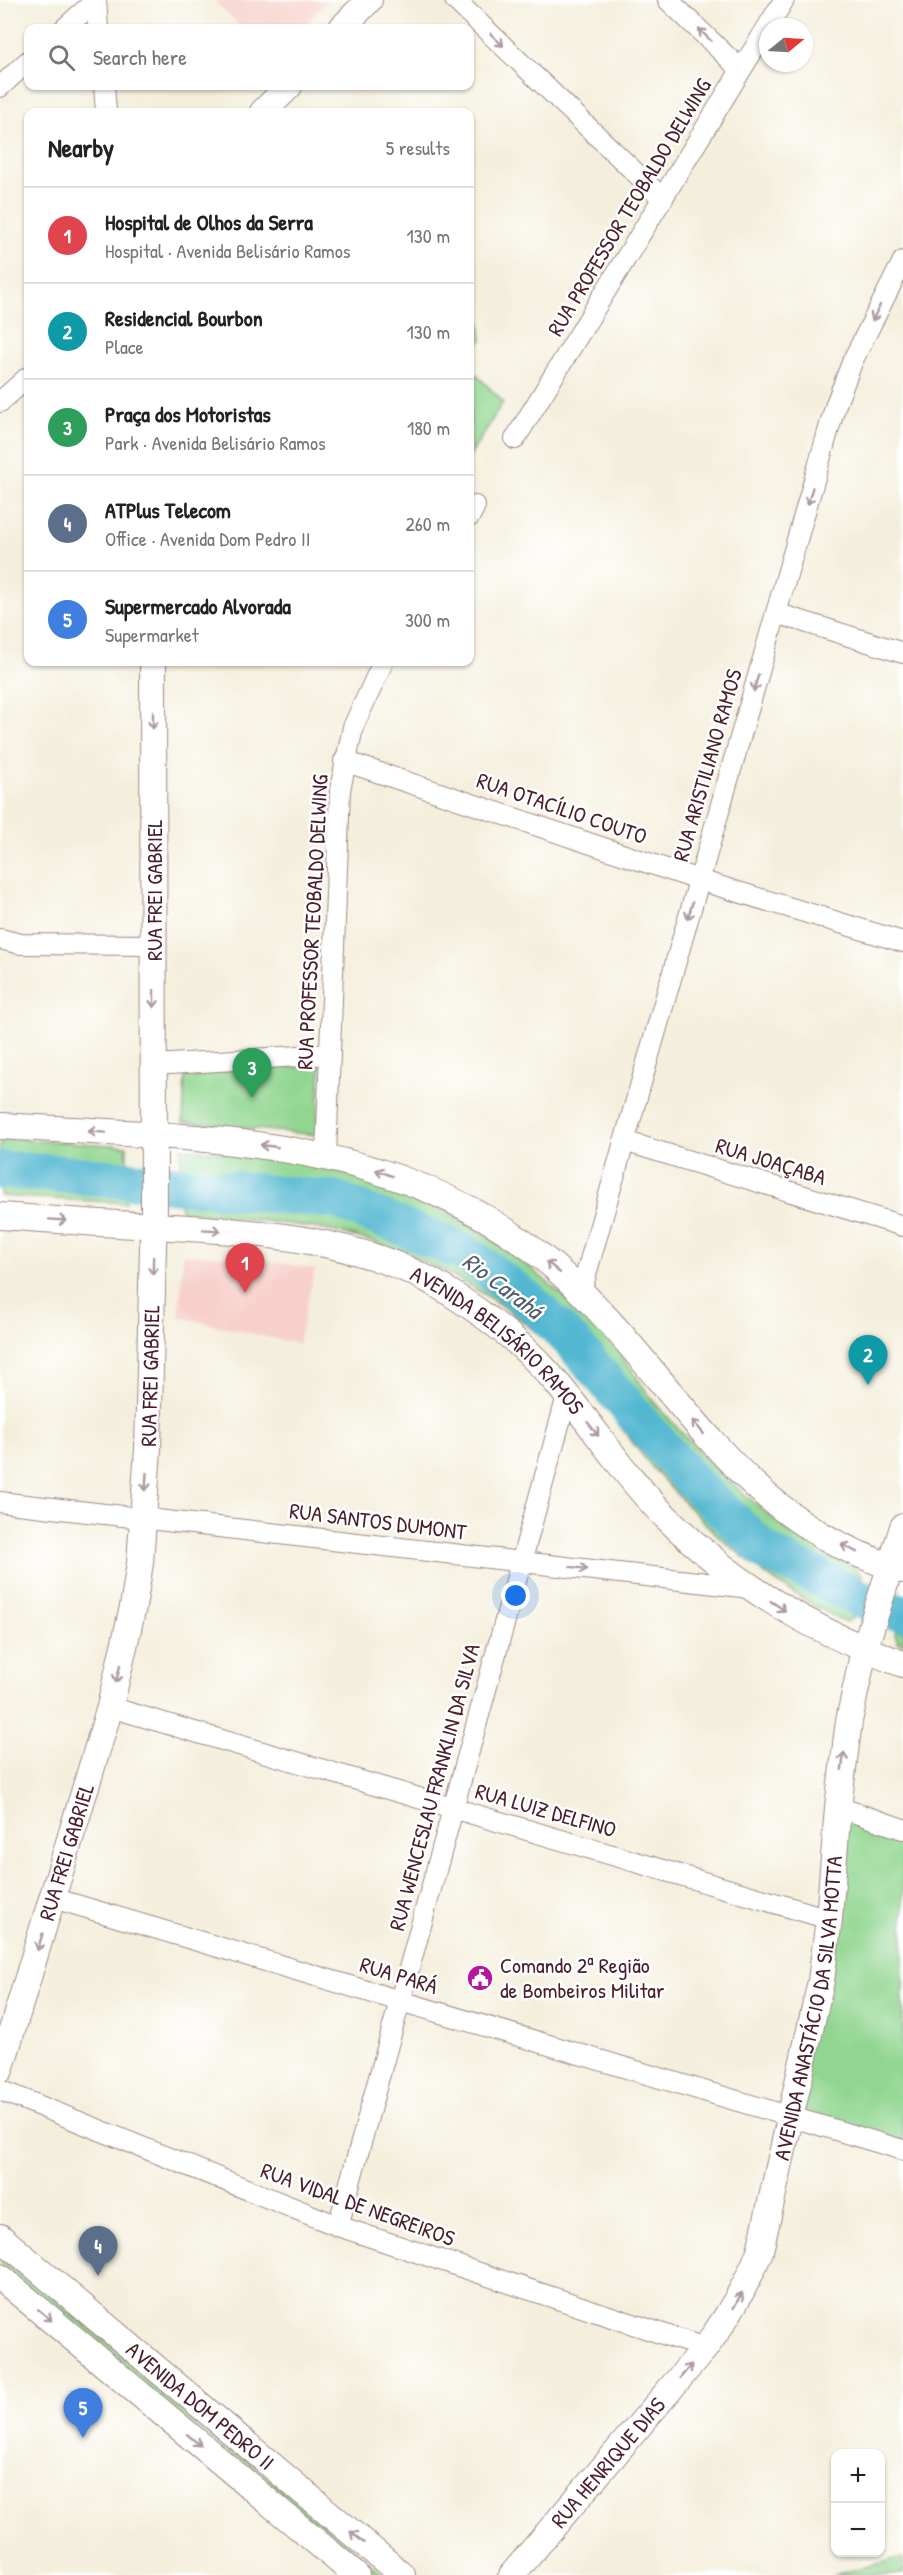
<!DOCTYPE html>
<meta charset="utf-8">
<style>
body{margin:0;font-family:"Patrick Hand",sans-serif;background:#f6f6f6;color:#222}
.controls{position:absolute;right:18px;bottom:18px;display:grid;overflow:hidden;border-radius:12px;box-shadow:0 2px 4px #0004}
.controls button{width:54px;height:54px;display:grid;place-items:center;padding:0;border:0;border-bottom:2px solid #e0e0e0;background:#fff;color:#222;font:30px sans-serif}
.compass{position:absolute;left:759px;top:18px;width:54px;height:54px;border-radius:50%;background:#fff;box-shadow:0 2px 4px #0004;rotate:72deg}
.you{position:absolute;left:516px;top:1596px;width:21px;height:21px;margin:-15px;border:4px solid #fff;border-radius:50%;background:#1a73e8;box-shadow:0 0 0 9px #1a73e833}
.badge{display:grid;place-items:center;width:39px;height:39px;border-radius:50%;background:#b45309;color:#fff;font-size:20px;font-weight:700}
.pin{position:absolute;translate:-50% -50px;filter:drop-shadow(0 2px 3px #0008)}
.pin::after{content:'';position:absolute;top:32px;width:21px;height:18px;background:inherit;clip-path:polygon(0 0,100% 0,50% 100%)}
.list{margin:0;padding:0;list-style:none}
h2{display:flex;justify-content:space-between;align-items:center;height:78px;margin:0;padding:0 24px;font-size:26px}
h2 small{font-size:20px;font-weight:400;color:#767676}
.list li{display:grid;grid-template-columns:39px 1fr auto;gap:18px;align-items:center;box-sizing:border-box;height:96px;padding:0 24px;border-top:2px solid #e0e0e0}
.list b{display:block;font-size:22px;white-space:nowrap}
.list p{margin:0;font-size:20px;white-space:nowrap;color:#767676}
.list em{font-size:20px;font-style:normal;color:#767676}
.icon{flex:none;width:33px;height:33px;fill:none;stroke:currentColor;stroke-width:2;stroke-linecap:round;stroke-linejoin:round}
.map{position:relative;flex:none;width:903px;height:2575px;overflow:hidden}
.search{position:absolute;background:#fff;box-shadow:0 2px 4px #0004;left:24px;top:24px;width:450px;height:66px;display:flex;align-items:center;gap:15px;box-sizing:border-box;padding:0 21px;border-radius:12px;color:#767676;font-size:22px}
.panel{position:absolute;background:#fff;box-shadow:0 2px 4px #0004;left:24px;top:108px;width:450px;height:558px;border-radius:12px}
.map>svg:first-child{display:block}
</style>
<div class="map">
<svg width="903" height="2575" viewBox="0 0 903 2575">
<rect width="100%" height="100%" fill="#fff"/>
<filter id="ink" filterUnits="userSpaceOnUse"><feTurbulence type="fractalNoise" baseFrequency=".0167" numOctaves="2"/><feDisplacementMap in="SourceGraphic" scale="12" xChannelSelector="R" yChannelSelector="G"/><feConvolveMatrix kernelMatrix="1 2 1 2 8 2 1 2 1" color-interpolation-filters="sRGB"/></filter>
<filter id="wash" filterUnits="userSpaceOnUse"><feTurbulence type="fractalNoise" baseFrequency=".008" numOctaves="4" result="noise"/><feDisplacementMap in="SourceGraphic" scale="24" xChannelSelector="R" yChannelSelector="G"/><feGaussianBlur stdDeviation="1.35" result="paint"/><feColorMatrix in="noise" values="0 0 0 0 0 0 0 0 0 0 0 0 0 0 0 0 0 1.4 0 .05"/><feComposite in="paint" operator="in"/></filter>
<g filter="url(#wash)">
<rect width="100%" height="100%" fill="#f4efdc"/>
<g fill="#f7d0ca">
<polygon points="214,0 329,0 302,28 242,28"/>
<polygon points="183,1254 251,1258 315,1269 298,1344 179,1317"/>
</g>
<g fill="#91d690" stroke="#6e7a5e" stroke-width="1.5">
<polygon points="470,251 482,339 470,353"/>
<polygon points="470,368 503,402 470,456"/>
<polygon points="321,1065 317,1135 183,1122 185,1074"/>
<polygon points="0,1138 127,1146 126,1203 0,1196"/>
<path d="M181 1148 308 1161 381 1184 449 1212 512 1252 590 1319 620 1353 653 1401 712 1466 772 1518 802 1538 854 1567 862 1576 853 1618 846 1622C769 1586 707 1531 652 1467 621 1430 595 1389 561 1355 500 1295 415 1248 331 1231 282 1221 232 1218 183 1212L180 1206Z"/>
<polygon points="903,1598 903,1644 898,1642 895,1634"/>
<polygon points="841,1815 903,1836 903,2146 795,2113"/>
<polygon points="0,2252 384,2575 370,2575 0,2264"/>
<polygon points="903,2557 903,2575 834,2575"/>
</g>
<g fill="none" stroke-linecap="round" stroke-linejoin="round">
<polyline stroke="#53b7d1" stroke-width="38" points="0,1170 76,1175 337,1200 467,1254 530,1301 571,1341 692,1481 768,1553 880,1608 903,1613"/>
</g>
</g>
<g filter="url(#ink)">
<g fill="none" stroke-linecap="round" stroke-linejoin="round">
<g stroke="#9f8784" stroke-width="22">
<g id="minor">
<polyline points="96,0 98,28"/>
<polyline points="455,0 663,199"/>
<polyline points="668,0 741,70"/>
<polyline points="65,28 96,0"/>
<polyline points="104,86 106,112"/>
<polyline points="0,87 28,61"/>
<polyline points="0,402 28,377"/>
<polyline points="515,439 784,0"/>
<polyline points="470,516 475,506"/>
<polyline points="776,613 903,653"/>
<polyline points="344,761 699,880 903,942"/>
<polyline points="0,939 21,944 154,945"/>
<polyline points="154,1065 330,1054"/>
<polyline points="624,1141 903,1226"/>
<polyline points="326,1156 340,790 353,727 383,662"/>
<polyline points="581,1292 836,404 853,360 903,261"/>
<polyline points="0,1502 750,1588"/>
<polyline points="110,1707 829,1919"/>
<polyline points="838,1807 903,1829"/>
<polyline points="53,1898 903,2150"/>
<polyline points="0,2090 338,2226 705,2348"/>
<polyline points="338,2226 567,1396"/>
</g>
</g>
<g stroke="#9f8784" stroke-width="28">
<g id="major">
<polyline points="342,28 369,0"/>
<polyline points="263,112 289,86"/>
<path d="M0 1126C193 1138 396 1132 553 1266 675 1371 733 1522 903 1570"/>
<path id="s1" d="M0 1216C46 1219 92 1223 138 1225 238 1231 353 1234 441 1287 480 1311 519 1340 549 1374 590 1420 622 1474 666 1517 734 1585 814 1632 903 1664"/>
<path id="s2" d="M0 2070 110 1707 133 1607 140 1563 148 1449 154 1207 153 662"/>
<path id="s3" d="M0 2237 402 2575"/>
<polyline points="0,2277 356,2575"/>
<path id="s4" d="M512 2575 705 2348C728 2317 746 2287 760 2251L821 1981 829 1919 838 1807 849 1721 864 1650 903 1527"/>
</g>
</g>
<use href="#minor" stroke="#fff" stroke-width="20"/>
<use href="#major" stroke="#fff" stroke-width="26"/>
</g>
<defs><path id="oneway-shaft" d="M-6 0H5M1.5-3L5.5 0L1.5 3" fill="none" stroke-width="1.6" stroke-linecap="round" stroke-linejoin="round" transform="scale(1.5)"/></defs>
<g stroke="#ae9aa0">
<use href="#oneway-shaft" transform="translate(705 35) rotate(-136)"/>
<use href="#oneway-shaft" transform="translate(497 40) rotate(44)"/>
<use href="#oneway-shaft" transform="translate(876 313) rotate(117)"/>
<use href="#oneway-shaft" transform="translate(810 496) rotate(106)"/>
<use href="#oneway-shaft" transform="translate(756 683) rotate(106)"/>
<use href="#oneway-shaft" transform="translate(153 720) rotate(90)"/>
<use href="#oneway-shaft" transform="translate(690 911) rotate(106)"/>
<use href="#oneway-shaft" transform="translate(154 999) rotate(90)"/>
<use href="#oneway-shaft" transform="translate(97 1132) rotate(-176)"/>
<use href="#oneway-shaft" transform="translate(269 1146) rotate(-172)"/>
<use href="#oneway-shaft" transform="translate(384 1173) rotate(-160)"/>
<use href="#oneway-shaft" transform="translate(58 1220) rotate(4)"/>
<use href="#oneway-shaft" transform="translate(212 1230) rotate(4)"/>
<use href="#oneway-shaft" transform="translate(153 1266) rotate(91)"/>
<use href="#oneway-shaft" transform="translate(553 1267) rotate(-140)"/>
<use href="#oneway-shaft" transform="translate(698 1427) rotate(-130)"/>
<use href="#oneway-shaft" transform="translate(593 1429) rotate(52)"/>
<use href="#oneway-shaft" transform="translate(146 1482) rotate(93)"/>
<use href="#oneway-shaft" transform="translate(849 1548) rotate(-152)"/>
<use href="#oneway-shaft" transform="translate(579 1568) rotate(7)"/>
<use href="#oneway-shaft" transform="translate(778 1606) rotate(33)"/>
<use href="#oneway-shaft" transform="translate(118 1674) rotate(104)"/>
<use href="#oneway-shaft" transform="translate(843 1761) rotate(-82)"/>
<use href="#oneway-shaft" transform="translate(40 1942) rotate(107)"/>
<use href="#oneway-shaft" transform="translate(738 2300) rotate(-61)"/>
<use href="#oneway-shaft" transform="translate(45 2315) rotate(40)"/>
<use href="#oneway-shaft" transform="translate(686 2371) rotate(-50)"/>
<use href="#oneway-shaft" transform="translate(194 2440) rotate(40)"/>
<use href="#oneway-shaft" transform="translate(357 2537) rotate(-140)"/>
</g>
</g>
<defs>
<g id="civic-disc" transform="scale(1.35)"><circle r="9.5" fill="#b5179e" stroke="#fff"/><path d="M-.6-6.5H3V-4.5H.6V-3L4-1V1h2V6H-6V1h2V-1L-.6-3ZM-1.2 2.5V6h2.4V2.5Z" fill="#fff"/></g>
</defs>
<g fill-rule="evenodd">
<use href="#civic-disc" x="480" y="1978"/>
</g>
<g text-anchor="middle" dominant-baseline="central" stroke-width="5" stroke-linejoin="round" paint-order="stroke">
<g font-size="22" fill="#4a1f2b" stroke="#fff">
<text transform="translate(629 207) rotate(-59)">RUA PROFESSOR TEOBALDO DELWING</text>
<text transform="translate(707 765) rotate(-74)">RUA ARISTILIANO RAMOS</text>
<text transform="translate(562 808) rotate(19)">RUA OTACÍLIO COUTO</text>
<text transform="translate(154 890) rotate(-90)">RUA FREI GABRIEL</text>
<text transform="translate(312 922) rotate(-87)">RUA PROFESSOR TEOBALDO DELWING</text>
<text transform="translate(771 1161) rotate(17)">RUA JOAÇABA</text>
<text stroke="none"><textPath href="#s1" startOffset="528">AVENIDA BELISÁRIO RAMOS</textPath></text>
<text stroke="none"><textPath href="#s2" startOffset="714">RUA FREI GABRIEL</textPath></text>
<text transform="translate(378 1521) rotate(7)">RUA SANTOS DUMONT</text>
<text transform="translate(434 1787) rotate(-75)">RUA WENCESLAU FRANKLIN DA SILVA</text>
<text transform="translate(546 1810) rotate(16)">RUA LUIZ DELFINO</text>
<text stroke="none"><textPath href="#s2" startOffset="228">RUA FREI GABRIEL</textPath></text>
<text transform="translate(399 1975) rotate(17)">RUA PARÁ</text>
<text stroke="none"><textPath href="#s4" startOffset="658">AVENIDA ANASTÁCIO DA SILVA MOTTA</textPath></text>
<text transform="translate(358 2204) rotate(20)">RUA VIDAL DE NEGREIROS</text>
<text stroke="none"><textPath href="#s3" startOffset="262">AVENIDA DOM PEDRO II</textPath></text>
<text stroke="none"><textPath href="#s4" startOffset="148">RUA HENRIQUE DIAS</textPath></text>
</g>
<g font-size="22" fill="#4a1f2b" stroke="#fff" text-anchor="start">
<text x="500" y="1965">Comando 2ª Região<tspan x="500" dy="25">de Bombeiros Militar</tspan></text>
</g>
<g font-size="24" font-style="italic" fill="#4e5c6d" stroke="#fff">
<text transform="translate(503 1285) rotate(37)">Rio Carahá</text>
</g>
</g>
</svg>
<div class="controls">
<button>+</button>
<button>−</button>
</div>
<svg class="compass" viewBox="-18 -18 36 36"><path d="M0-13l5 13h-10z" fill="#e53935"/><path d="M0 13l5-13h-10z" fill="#767676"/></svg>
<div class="you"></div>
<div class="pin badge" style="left:245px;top:1293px;background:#e0444e">1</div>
<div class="pin badge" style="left:868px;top:1385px;background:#0f9aa8">2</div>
<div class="pin badge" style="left:252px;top:1098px;background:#2e9e5b">3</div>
<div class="pin badge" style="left:98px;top:2276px;background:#5c6f8a">4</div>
<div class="pin badge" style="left:83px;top:2438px;background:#3f7fe0">5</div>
<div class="search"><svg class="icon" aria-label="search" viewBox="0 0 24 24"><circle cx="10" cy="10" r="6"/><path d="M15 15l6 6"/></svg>Search here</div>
<section class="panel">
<h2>Nearby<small>5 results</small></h2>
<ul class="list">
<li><span class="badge" style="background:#e0444e">1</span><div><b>Hospital de Olhos da Serra</b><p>Hospital · Avenida Belisário Ramos</p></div><em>130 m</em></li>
<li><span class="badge" style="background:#0f9aa8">2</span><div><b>Residencial Bourbon</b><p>Place</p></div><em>130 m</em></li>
<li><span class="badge" style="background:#2e9e5b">3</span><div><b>Praça dos Motoristas</b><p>Park · Avenida Belisário Ramos</p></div><em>180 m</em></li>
<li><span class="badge" style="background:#5c6f8a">4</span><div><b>ATPlus Telecom</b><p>Office · Avenida Dom Pedro II</p></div><em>260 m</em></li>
<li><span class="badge" style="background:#3f7fe0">5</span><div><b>Supermercado Alvorada</b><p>Supermarket</p></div><em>300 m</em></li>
</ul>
</section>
</div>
